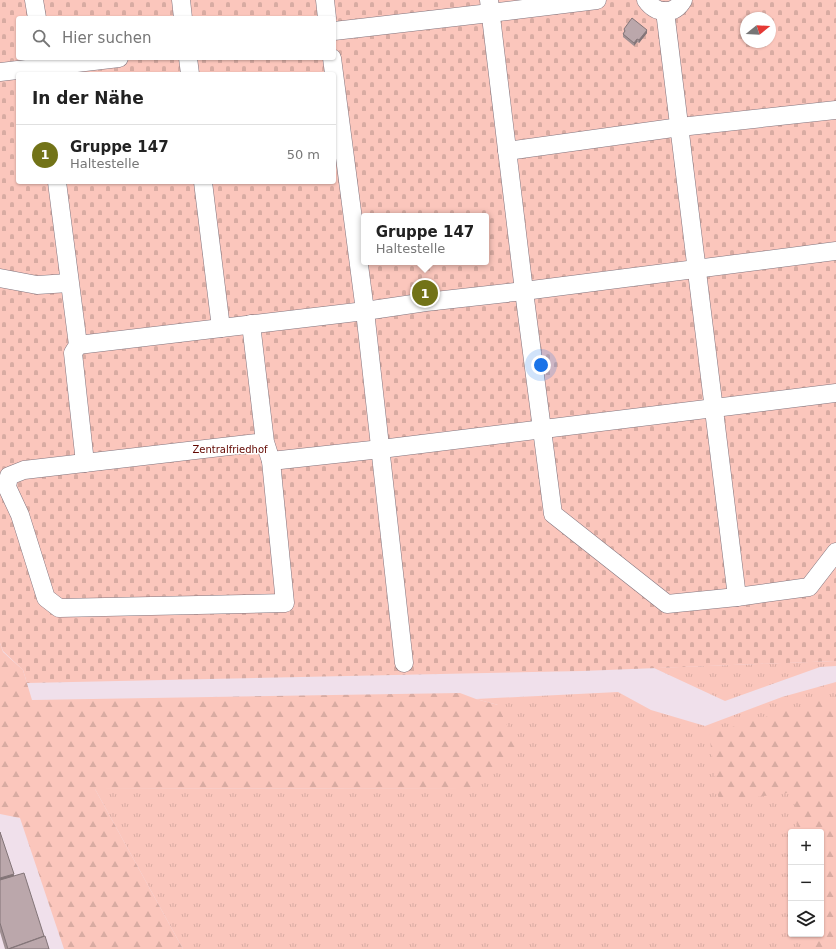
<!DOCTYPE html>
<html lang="de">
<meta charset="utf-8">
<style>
body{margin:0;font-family:"DejaVu Sans",sans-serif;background:#f6f6f6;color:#222}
.controls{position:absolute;right:12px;bottom:12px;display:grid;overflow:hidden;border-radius:4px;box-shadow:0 1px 3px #0004}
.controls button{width:36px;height:36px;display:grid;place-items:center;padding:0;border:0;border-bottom:1px solid #e0e0e0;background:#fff;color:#222;font:20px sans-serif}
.compass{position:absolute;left:740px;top:12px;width:36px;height:36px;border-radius:50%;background:#fff;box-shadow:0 1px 3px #0004;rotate:72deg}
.you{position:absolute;left:541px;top:365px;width:14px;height:14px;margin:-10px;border:3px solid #fff;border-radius:50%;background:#1a73e8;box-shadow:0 0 0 6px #1a73e833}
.badge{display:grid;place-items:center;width:26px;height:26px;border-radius:50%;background:#727318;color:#fff;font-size:13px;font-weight:700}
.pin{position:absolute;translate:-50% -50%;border:2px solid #fff;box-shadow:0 1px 4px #0006}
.popup{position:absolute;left:361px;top:213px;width:128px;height:52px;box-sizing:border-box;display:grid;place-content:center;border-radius:4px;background:#fff;filter:drop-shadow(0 1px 3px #0005);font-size:13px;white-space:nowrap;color:#767676}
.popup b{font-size:15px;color:#222}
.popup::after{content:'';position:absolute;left:50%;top:100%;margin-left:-8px;border:8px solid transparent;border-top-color:#fff}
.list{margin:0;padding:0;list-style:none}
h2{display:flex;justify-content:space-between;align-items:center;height:52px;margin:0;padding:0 16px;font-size:17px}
h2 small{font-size:13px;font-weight:400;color:#767676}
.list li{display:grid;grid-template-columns:26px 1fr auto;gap:12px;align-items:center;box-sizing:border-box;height:60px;padding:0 16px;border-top:1px solid #e0e0e0}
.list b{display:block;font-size:15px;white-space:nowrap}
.list p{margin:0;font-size:13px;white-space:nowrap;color:#767676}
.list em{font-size:13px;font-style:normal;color:#767676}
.icon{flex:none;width:22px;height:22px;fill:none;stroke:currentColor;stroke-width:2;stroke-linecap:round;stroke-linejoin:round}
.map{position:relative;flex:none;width:836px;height:949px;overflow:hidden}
.search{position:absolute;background:#fff;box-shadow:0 1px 3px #0004;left:16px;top:16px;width:320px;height:44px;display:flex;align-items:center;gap:10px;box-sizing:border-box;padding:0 14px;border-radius:4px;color:#767676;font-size:15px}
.panel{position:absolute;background:#fff;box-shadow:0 1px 3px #0004;left:16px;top:72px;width:320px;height:112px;border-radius:4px}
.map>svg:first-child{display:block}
</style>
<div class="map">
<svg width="836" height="949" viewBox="0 0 836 949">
<defs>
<pattern id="grass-tufts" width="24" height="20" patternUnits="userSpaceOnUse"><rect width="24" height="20" fill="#fbc6bc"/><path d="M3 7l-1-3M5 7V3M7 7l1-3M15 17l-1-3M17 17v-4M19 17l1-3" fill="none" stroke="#d8aba2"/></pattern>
<pattern id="forest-firs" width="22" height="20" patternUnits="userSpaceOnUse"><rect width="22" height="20" fill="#fbc6bc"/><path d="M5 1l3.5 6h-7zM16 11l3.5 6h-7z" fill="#d8aba2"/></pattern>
<pattern id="cemetery-stones" width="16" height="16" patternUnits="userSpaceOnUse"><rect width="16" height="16" fill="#fbc6bc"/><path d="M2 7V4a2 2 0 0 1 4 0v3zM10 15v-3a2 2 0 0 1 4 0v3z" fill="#d8aba2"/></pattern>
</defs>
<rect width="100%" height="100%" fill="#f0e0eb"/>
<g fill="url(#grass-tufts)" fill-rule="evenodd">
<polygon points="836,661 836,666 820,667 725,701 654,668"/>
<path d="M836 682V949H183L95 789 471 788 498 705 476 699 618 692 651 710 705 726 782 697ZM791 832H821V934H791Z"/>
</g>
<g fill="url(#forest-firs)">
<polygon points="0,643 3,652 23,670 32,700 460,693 476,699 498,705 516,746 471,788 95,789 183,949 64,949 20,818 0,814"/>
<polygon points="832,697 836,697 836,949 810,949 808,934 821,934 821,832 798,832 793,792 719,802 709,734"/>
</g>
<path fill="url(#cemetery-stones)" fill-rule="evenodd" d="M0 0H836V661L582 671 27 683 23 670 3 651 0 643ZM18 18H334V58H18ZM746 18H770V42H746ZM18 74H334V182H18ZM364 216H486V262H364Z"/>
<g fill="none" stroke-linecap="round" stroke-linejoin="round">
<g stroke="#81737d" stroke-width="19">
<g id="minor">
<polyline points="34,0 37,18"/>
<polyline points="181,0 183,18"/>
<polyline points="325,0 327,18"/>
<polyline points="489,0 524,291 553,514 667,604 737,597 809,587 836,552"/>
<path d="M646 0C656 14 674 16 683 0"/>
<polyline points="665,11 737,597"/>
<polyline points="334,31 490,13 597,0"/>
<polyline points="188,58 190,74"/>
<polyline points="332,58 365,311 404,663"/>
<polyline points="0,72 119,58"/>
<polyline points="507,151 680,127 836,110"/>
<polyline points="57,182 78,345 73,353 85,463"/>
<polyline points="203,182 221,328"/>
<polyline points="0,278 37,285 69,283"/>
<polyline points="251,324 265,442 271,461 285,603 59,608 46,598 20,515 7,487 9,476 24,470 265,442"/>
<polyline points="78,345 365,311 426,302 524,291 836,251"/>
<polyline points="271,461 381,449 836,393"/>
</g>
</g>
<use href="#minor" stroke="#fff" stroke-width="18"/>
</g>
<g fill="#a19093">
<polygon points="624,29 647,33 639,43 637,42 634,46 623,37 623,34 624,32"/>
<polygon points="0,832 14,876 44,936 49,949 5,949 0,932"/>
</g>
<g fill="#837578">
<polygon points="647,30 647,33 639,43 639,40"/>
<polygon points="637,39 637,42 634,46 634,43"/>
<polygon points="14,874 14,885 0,890 0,878"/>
</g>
<g fill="#bba7ab" stroke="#837578">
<polygon points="632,18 647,30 639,40 637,39 634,43 623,34 625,31 624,29"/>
<polygon points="0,832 14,874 0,878"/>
<polygon points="24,873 44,936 8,949 0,923 0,880"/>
<polygon points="45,936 49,949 9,949"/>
</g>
<g text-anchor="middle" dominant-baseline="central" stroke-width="3" stroke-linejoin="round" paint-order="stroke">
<g font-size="10" fill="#620701" stroke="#fff">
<text x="230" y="449">Zentralfriedhof</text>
</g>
</g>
</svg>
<div class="controls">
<button>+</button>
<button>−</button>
<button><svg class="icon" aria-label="layers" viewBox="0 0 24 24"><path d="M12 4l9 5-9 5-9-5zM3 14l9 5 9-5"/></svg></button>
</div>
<svg class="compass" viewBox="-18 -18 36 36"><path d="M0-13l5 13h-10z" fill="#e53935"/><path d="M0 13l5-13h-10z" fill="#767676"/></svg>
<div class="you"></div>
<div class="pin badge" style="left:425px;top:293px">1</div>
<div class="popup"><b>Gruppe 147</b>Haltestelle</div>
<div class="search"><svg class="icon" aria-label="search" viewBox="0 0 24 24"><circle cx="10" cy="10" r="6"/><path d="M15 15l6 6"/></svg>Hier suchen</div>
<section class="panel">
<h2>In der Nähe<small></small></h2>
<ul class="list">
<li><span class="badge">1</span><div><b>Gruppe 147</b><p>Haltestelle</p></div><em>50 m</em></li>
</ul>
</section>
</div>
